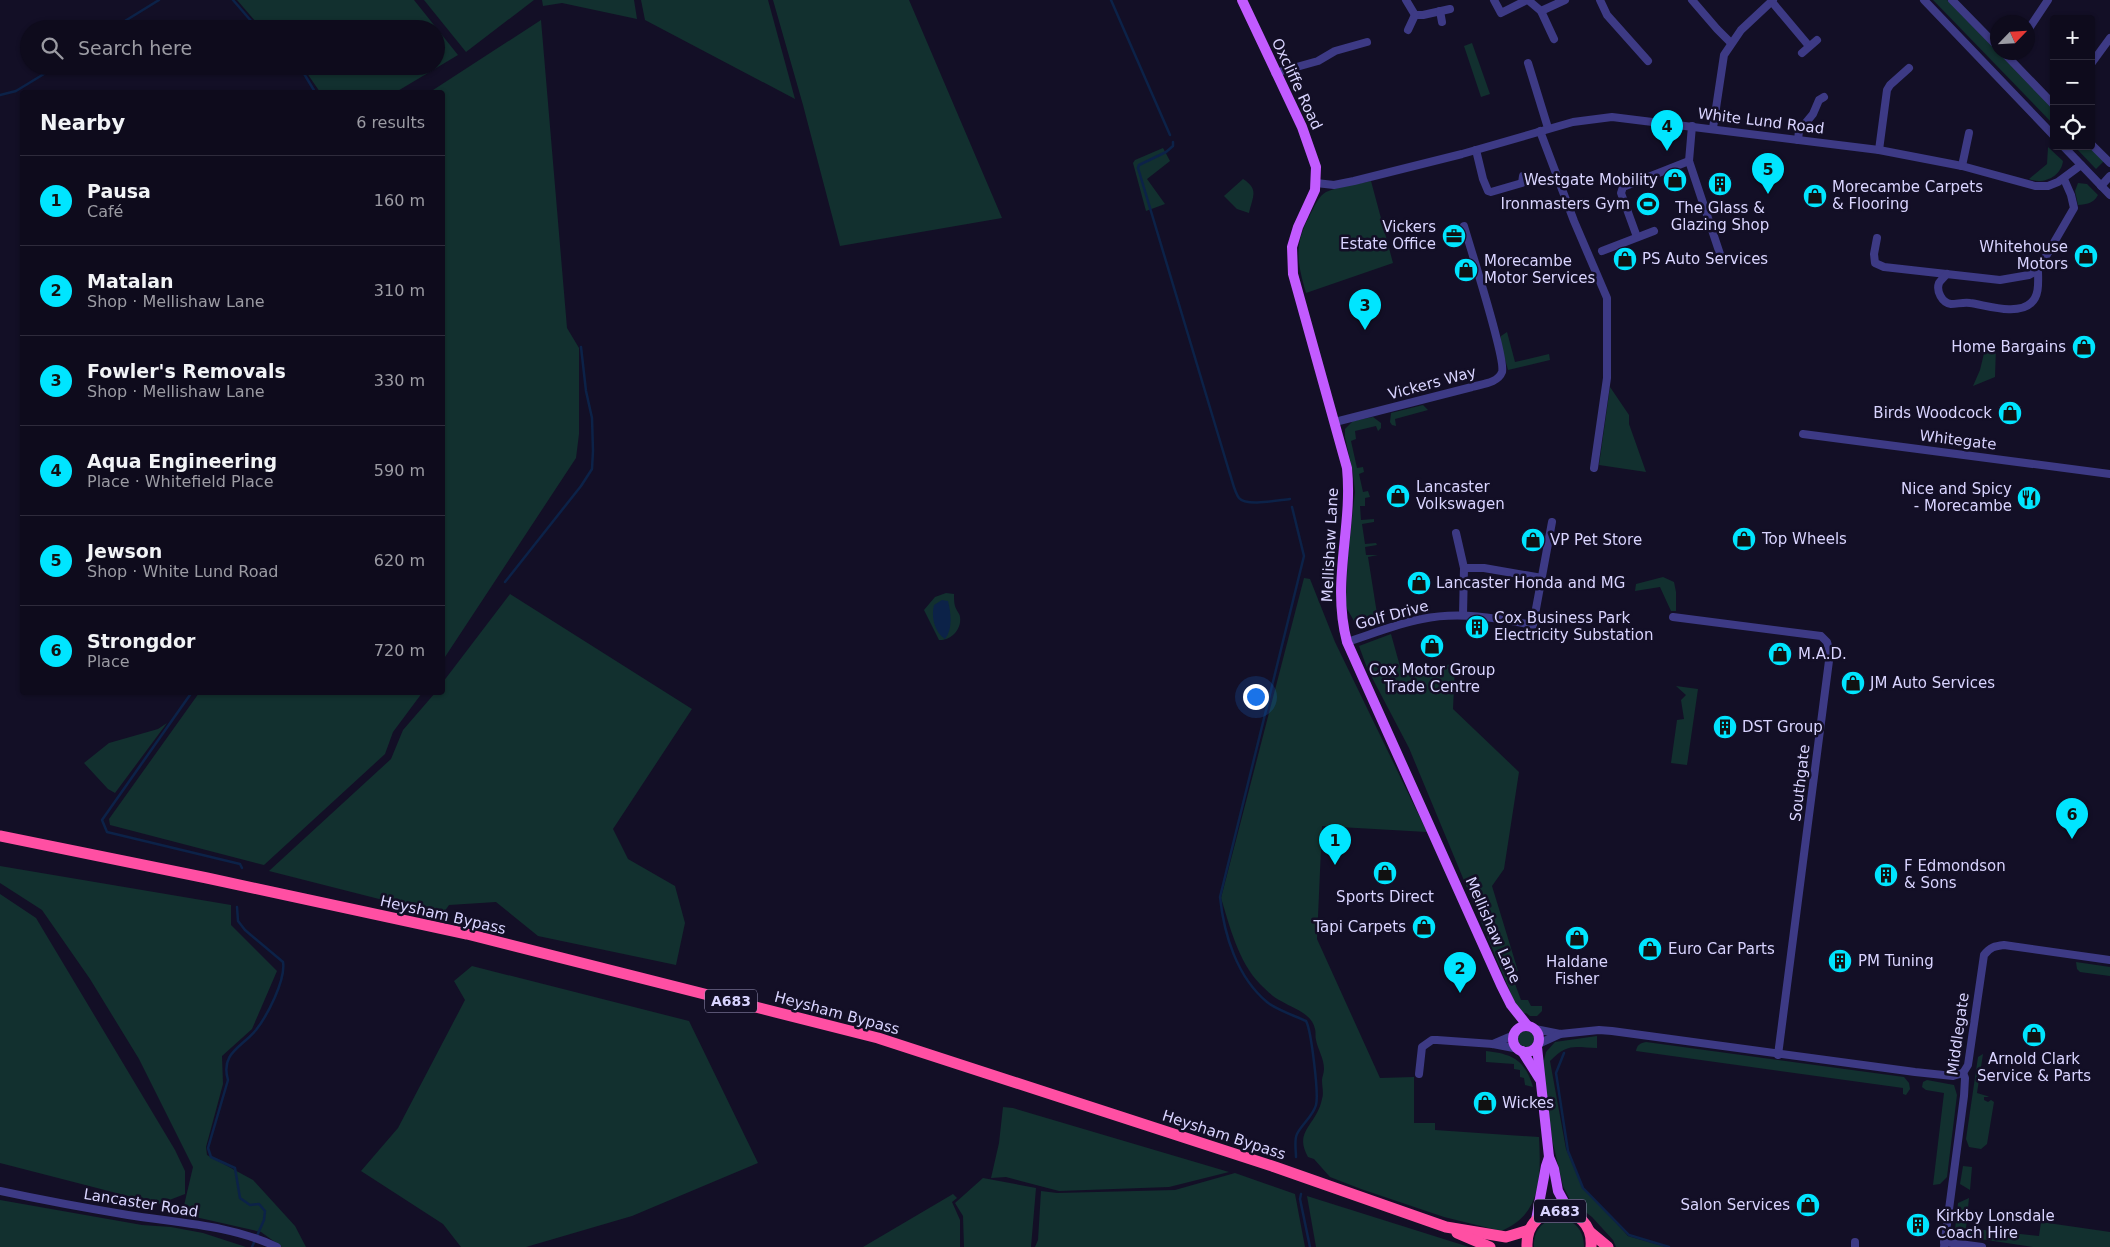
<!DOCTYPE html>
<meta charset="utf-8">
<style>
body{margin:0;font-family:"DejaVu Sans",sans-serif;background:#171425;color:#f1f3f6}
.controls{position:absolute;right:15px;top:15px;display:grid;overflow:hidden;border-radius:5px;box-shadow:0 1px 4px #0004}
.controls button{width:45px;height:45px;display:grid;place-items:center;padding:0;border:0;border-bottom:1px solid #2e2b3b;background:#0e0b1c;color:#f1f3f6;font:25px sans-serif}
.compass{position:absolute;left:1990px;top:15px;width:45px;height:45px;border-radius:50%;background:#0e0b1c;box-shadow:0 1px 4px #0004;rotate:65deg}
.you{position:absolute;left:1255px;top:696px;width:18px;height:18px;margin:-12px;border:4px solid #fff;border-radius:50%;background:#1a73e8;box-shadow:0 0 0 8px #1a73e833}
.badge{display:grid;place-items:center;width:32px;height:32px;border-radius:50%;background:#00e5ff;color:#111;font-size:16px;font-weight:700}
.pin{position:absolute;translate:-50% -41px;filter:drop-shadow(0 1px 2px #0008)}
.pin::after{content:'';position:absolute;top:26px;width:18px;height:15px;background:inherit;clip-path:polygon(0 0,100% 0,50% 100%)}
.list{margin:0;padding:0;list-style:none}
h2{display:flex;justify-content:space-between;align-items:center;height:65px;margin:0;padding:0 20px;font-size:21px}
h2 small{font-size:16px;font-weight:400;color:#9b9ba3}
.list li{display:grid;grid-template-columns:32px 1fr auto;gap:15px;align-items:center;box-sizing:border-box;height:90px;padding:0 20px;border-top:1px solid #2e2b3b}
.list b{display:block;font-size:19px;white-space:nowrap}
.list p{margin:0;font-size:16px;white-space:nowrap;color:#9b9ba3}
.list em{font-size:16px;font-style:normal;color:#9b9ba3}
.icon{flex:none;width:28px;height:28px;fill:none;stroke:currentColor;stroke-width:2;stroke-linecap:round;stroke-linejoin:round}
.map{position:relative;flex:none;width:2110px;height:1247px;overflow:hidden}
.search{position:absolute;background:#0e0b1c;box-shadow:0 1px 4px #0004;left:20px;top:20px;width:425px;height:55px;display:flex;align-items:center;gap:12px;box-sizing:border-box;padding:0 18px;border-radius:28px;color:#9b9ba3;font-size:19px}
.panel{position:absolute;background:#0e0b1c;box-shadow:0 1px 4px #0004;left:20px;top:90px;width:425px;height:605px;border-radius:5px}
.map>svg:first-child{display:block}
</style>
<div class="map">
<svg width="2110" height="1247" viewBox="0 0 2110 1247">
<rect width="100%" height="100%" fill="#130f26"/>
<g fill="#12302f">
<polygon points="237,0 414,0 458,55 396,92 320,92 302,66 436,66 436,29 262,29"/>
<polygon points="424,0 534,0 466,52"/>
<polygon points="542,0 634,0 637,19 562,3 543,6"/>
<polygon points="641,0 768,0 795,99 645,20"/>
<polygon points="773,0 909,0 1002,218 840,246 803,105"/>
<polygon points="1933,0 1947,0 2054,109 2054,125"/>
<polygon points="541,20 567,328 579,348 579,434 576,458 443,660 442,92 430,92"/>
<polygon points="1472,43 1490,94 1481,97 1464,46"/>
<polygon points="2074,146 2090,146 2104,161 2096,169"/>
<path d="M2048 147 2063 161C2061 177 2043 185 2029 179L2047 164Z"/>
<polygon points="1163,148 1170,161 1147,179 1165,204 1146,211 1133,163 1135,160"/>
<path d="M1243 179C1259 189 1253 196 1249 213L1237 209 1224 196Z"/>
<path d="M1371 181 1393 263 1306 293C1296 258 1294 244 1312 211 1315 205 1319 196 1326 192 1337 187 1358 184 1371 181Z"/>
<path d="M2078 183 2087 184 2098 195C2093 204 2087 204 2078 205L2075 191Z"/>
<polygon points="1507,332 1515,362 1549,354 1550,360 1508,370 1500,341 1501,336"/>
<polygon points="1986,345 1996,347 1995,377 1973,386 1980,370"/>
<polygon points="1610,387 1629,415 1629,424 1646,472 1599,465"/>
<polygon points="1423,405 1428,410 1395,419 1396,426 1392,425 1390,422 1391,413"/>
<polygon points="1373,417 1381,423 1381,428 1378,431 1376,426 1355,431 1356,439 1351,441 1357,468 1363,467 1364,472 1359,474 1363,492 1368,491 1370,497 1365,498 1365,506 1360,506 1361,520 1374,519 1374,522 1362,524 1365,544 1376,543 1377,545 1365,547 1366,555 1378,555 1368,557 1378,620 1354,621 1346,607 1346,598 1348,555 1355,492 1353,473 1345,437 1345,429 1353,421"/>
<polygon points="1663,577 1674,582 1676,592 1676,611 1671,611 1660,587 1635,591 1636,584"/>
<path d="M1304 578 1310 579 1335 642 1427 832 1322 826 1317 939 1380 1078 1414 1077V1123H1435V1130L1539 1137C1541 1175 1542 1215 1501 1231L1444 1217 1361 1189 1330 1177 1314 1159 1308 1157C1293 1131 1317 1125 1322 1099 1324 1093 1322 1087 1322 1080 1322 1077 1324 1073 1324 1069 1324 1058 1318 1050 1316 1040 1315 1036 1316 1032 1315 1029 1312 1013 1292 1008 1281 1001 1273 997 1266 990 1260 984 1238 961 1230 927 1221 898Z"/>
<path d="M946 593 954 594C954 598 954 603 955 606 956 610 960 614 960 617 962 630 950 641 939 640L924 610 935 597Z"/>
<polygon points="510,594 692,709 613,829 628,859 675,886 685,923 676,965 538,936 496,902 449,905 442,915 269,871 391,759 403,730 435,693 442,692 443,682"/>
<polygon points="1391,634 1401,670 1455,664 1453,709 1519,772 1504,869 1492,886 1518,971 1511,973 1521,1000 1528,1000 1531,1006 1542,1006 1542,1011 1537,1016 1530,1016 1526,1013 1523,1014 1514,1001 1409,748 1367,668 1359,646"/>
<polygon points="1676,686 1698,689 1687,765 1671,763 1677,720 1684,719 1681,700 1686,695"/>
<polygon points="199,693 199,692 422,693 393,732 385,754 264,865 110,825 109,819"/>
<polygon points="167,723 115,793 108,789 84,763 109,743 158,729"/>
<polygon points="0,866 231,905 231,925 277,971 252,1029 222,1056 223,1084 206,1147 207,1155 253,1180 295,1226 306,1247 282,1247 261,1232 182,1214 193,1167 139,1059 90,979 42,910 0,883"/>
<polygon points="0,894 36,918 175,1150 185,1171 185,1194 159,1204 0,1163"/>
<polygon points="2076,962 2110,967 2110,976 2080,972 2077,969"/>
<polygon points="472,966 689,1021 758,1163 632,1216 526,1247 461,1247 443,1224 361,1171 398,1128 465,1000 454,981"/>
<circle cx="1526" cy="1039" r="8"/>
<path d="M1597 1036V1048C1574 1047 1567 1043 1550 1061L1566 1149 1582 1186 1628 1236 1666 1247H1616L1613 1240 1592 1217 1570 1200 1563 1186 1552 1139 1542 1060H1544L1546 1052 1555 1042Z"/>
<path d="M1646 1042 1904 1077 1909 1083 1910 1089 1906 1095 1903 1094V1088L1636 1051C1637 1045 1640 1043 1646 1042Z"/>
<path d="M1486 1051C1513 1054 1525 1060 1533 1087L1525 1085 1524 1078 1520 1077V1070L1514 1069V1064L1486 1062Z"/>
<polygon points="1983,1054 1977,1093 1987,1096 1989,1097 1984,1097 1984,1100 1988,1102 1991,1100 1994,1102 1987,1144 1981,1149 1969,1147 1966,1139 1978,1057"/>
<polygon points="1927,1080 1954,1085 1957,1095 1947,1177 1940,1184 1933,1185 1944,1093 1926,1090 1922,1087 1923,1082"/>
<polygon points="1003,1107 1013,1108 1229,1172 1169,1187 1059,1191 1006,1177 991,1178 999,1143"/>
<polygon points="1963,1166 1972,1167 1970,1190 1960,1184"/>
<polygon points="1235,1173 1295,1194 1305,1247 1035,1247 1038,1240 1041,1191 1057,1193 1175,1190"/>
<polygon points="983,1178 1036,1188 1031,1247 964,1247 963,1216 955,1203"/>
<polygon points="953,1194 957,1198 952,1202 960,1220 960,1247 863,1247"/>
<polygon points="1307,1196 1469,1247 1316,1247"/>
<polygon points="1969,1198 1966,1228 2039,1236 2041,1222 2110,1232 2110,1247 2033,1247 1960,1236 1955,1230 1958,1203"/>
<polygon points="0,1200 142,1225 171,1227 203,1233 246,1247 0,1247"/>
<path d="M1553 1218C1572 1217 1584 1228 1584 1247H1534C1533 1232 1540 1224 1553 1218Z"/>
</g>
<path fill="#0c2248" d="M942 600 948 601C951 613 953 629 945 639 934 632 931 616 934 605Z"/>
<g fill="none" stroke-linecap="round" stroke-linejoin="round">
<g stroke="#0c2248" stroke-width="2.5">
<polyline points="233,0 258,29"/>
<polyline points="1111,0 1170,135"/>
<polyline points="112,29 159,0"/>
<polyline points="297,66 303,72 315,92"/>
<polyline points="0,95 16,91 57,66"/>
<path d="M1173 142V146L1166 152 1139 165 1138 168 1229 471C1232 479 1234 491 1239 498 1246 507 1279 500 1290 499"/>
<path d="M1292 507 1304 556 1220 897C1224 935 1237 977 1267 1002 1275 1009 1295 1016 1306 1021 1311 1029 1319 1094 1316 1105 1313 1116 1302 1124 1297 1134 1294 1140 1296 1150 1296 1157"/>
<polyline points="505,582 581,486 592,469 593,451 592,418 586,391 581,347"/>
<polyline points="192,692 102,820 107,832 240,864 242,868"/>
<path d="M237 907 238 921 245 930 283 962C286 980 267 1016 256 1030 242 1047 220 1053 228 1080L208 1148 211 1157 235 1168 240 1198 250 1205 259 1204 265 1211 264 1220 252 1247"/>
<polyline points="1564,1053 1556,1073 1568,1151 1583,1188 1629,1235 1669,1247"/>
<polyline points="1301,1194 1300,1199 1310,1247"/>
</g>
<g stroke="#3d3a85" stroke-width="8">
<polyline points="1406,0 1415,15 1423,15 1450,9"/>
<polyline points="1494,0 1501,13 1527,0"/>
<polyline points="1528,0 1541,11 1554,39"/>
<polyline points="1600,0 1607,15 1648,61"/>
<polyline points="1692,0 1717,29 1731,43"/>
<polyline points="1924,0 2054,136"/>
<polyline points="1952,0 1998,47"/>
<polyline points="1772,2 1809,46"/>
<polyline points="1440,11 1442,22"/>
<polyline points="1541,11 1565,0"/>
<polyline points="1408,30 1415,15"/>
<polyline points="2028,30 2048,0"/>
<polyline points="2003,52 2054,105"/>
<polyline points="1802,53 1817,40"/>
<polyline points="1528,63 1548,128"/>
<polyline points="2091,64 2110,38"/>
<polyline points="1275,73 1318,61 1335,51 1367,42"/>
<polyline points="1692,126 1689,161 1721,257"/>
<polyline points="1713,128 1724,55 1741,30 1773,0"/>
<polyline points="1540,131 1574,221 1607,298 1607,378 1594,468"/>
<polyline points="1798,140 1799,131 1813,114 1819,100 1824,97"/>
<polyline points="2091,144 2110,163"/>
<polyline points="2063,146 2110,195"/>
<polyline points="1476,150 1483,179 1488,191 1491,192 1522,183 1523,176"/>
<polyline points="1879,150 1887,90 1890,85 1909,68"/>
<polyline points="1962,166 1969,133"/>
<polyline points="1316,183 1334,185 1354,181 1462,154 1573,122 1612,117 1879,150 1962,166 2035,186 2048,186 2058,182 2081,165"/>
<polyline points="2101,186 2110,176"/>
<polyline points="1637,237 1621,193 1623,187 1689,161"/>
<polyline points="1877,238 1874,254 1875,263 1884,267 2000,280 2029,275 2038,270 2074,208 2071,195 2064,179"/>
<polyline points="1602,251 1654,231"/>
<path d="M1947 274C1944 277 1941 280 1939 283 1936 291 1942 303 1951 304 1957 304 1964 302 1970 303 1986 305 2017 316 2031 303 2040 295 2038 281 2038 270"/>
<path d="M1335 422 1472 387C1482 384 1498 383 1502 372 1506 359 1470 247 1464 226"/>
<polyline points="1803,434 2110,474"/>
<polyline points="1456,533 1464,568 1463,615"/>
<polyline points="1464,568 1484,568 1542,578"/>
<polyline points="1673,617 1821,636 1827,642 1830,653 1778,1055"/>
<path d="M1347 642C1372 634 1396 624 1422 619 1459 611 1496 618 1533 625L1552 522"/>
<polyline points="1535,1029 1560,1034 1599,1030 1612,1031 1915,1072 1953,1076 1963,1073"/>
<polyline points="1493,1044 1514,1035"/>
<polyline points="1538,1044 1560,1034"/>
<path d="M1963 1073 1968 1065 1984 955C1990 947 1995 946 2004 945L2110 960"/>
<polyline points="1419,1074 1422,1047 1432,1040 1437,1040 1493,1044 1519,1049"/>
<path d="M0 1191C42 1200 85 1208 128 1215 177 1223 231 1225 277 1247"/>
<polyline points="1944,1242 1982,1247"/>
<polyline points="1855,1247 1855,1242"/>
<polyline points="1944,1247 1964,1096 1965,1078 1963,1073"/>
</g>
<g stroke="#c25bff" stroke-width="10">
<path d="M1242 0 1302 127 1316 167 1315 190 1298 227 1292 247 1293 274 1347 468C1353 528 1331 581 1347 642L1501 985 1511 1005 1527 1025"/>
<circle cx="1526" cy="1039" r="13"/>
<polyline points="1537,1047 1549,1157 1554,1169 1558,1191 1570,1213"/>
<polyline points="1522,1051 1539,1078"/>
<polyline points="1536,1220 1546,1166 1549,1157"/>
</g>
<g stroke="#ff4fa3" stroke-width="11">
<polyline points="0,836 207,878 467,934 878,1038 1275,1167 1446,1227 1506,1237 1529,1230"/>
<polyline points="1590,1232 1608,1247"/>
<polyline points="1457,1233 1490,1247"/>
<path d="M1527 1247C1525 1198 1595 1201 1591 1247"/>
</g>
</g>
<defs>
<g id="shop-disc" transform="scale(1.25)"><circle r="9.5" fill="#00e5ff" stroke="#130f26"/><path d="M-5-2.5h2.3a2.7 3.5 0 0 1 5.4 0H5L5.5 6h-11ZM-1.5-2.5h3a1.5 2.3 0 0 0-3 0Z" fill="#111"/></g>
<g id="building-disc" transform="scale(1.25)"><circle r="9.5" fill="#00e5ff" stroke="#130f26"/><path d="M-4-6H4V6H1V3H-1V6H-4ZM-2.5-4.3h1.7v1.8h-1.7ZM.8-4.3h1.7v1.8H.8ZM-2.5-1h1.7V.8h-1.7ZM.8-1h1.7V.8H.8Z" fill="#111"/></g>
<g id="stadium-disc" transform="scale(1.25)"><circle r="9.5" fill="#00e5ff" stroke="#130f26"/><path d="M0-5a6.5 5 0 1 0 0 10a6.5 5 0 1 0 0-10ZM-3.5-1.8h7v3.6h-7Z" fill="#111"/></g>
<g id="office-disc" transform="scale(1.25)"><circle r="9.5" fill="#00e5ff" stroke="#130f26"/><path d="M-6-3h4V-5.5h4V-3h4V5H-6ZM-1-4.5V-3h2v-1.5ZM-6 0V1H6V0Z" fill="#111"/></g>
<g id="restaurant-disc" transform="scale(1.25)"><circle r="9.5" fill="#00e5ff" stroke="#130f26"/><path d="M-5-6h1v4h1v-4h1v4h1v-4h1v5L-1.5 .5V6h-2V.5L-5-1ZM5-6V6H3V1.5H1.5Q1.5-4 5-6Z" fill="#111"/></g>
</defs>
<g fill-rule="evenodd">
<use href="#shop-disc" x="1675" y="180"/>
<use href="#building-disc" x="1720" y="184"/>
<use href="#shop-disc" x="1815" y="196"/>
<use href="#stadium-disc" x="1648" y="204"/>
<use href="#office-disc" x="1454" y="236"/>
<use href="#shop-disc" x="2086" y="256"/>
<use href="#shop-disc" x="1625" y="259"/>
<use href="#shop-disc" x="1466" y="270"/>
<use href="#shop-disc" x="2084" y="347"/>
<use href="#shop-disc" x="2010" y="413"/>
<use href="#shop-disc" x="1398" y="496"/>
<use href="#restaurant-disc" x="2029" y="498"/>
<use href="#shop-disc" x="1744" y="539"/>
<use href="#shop-disc" x="1533" y="540"/>
<use href="#shop-disc" x="1419" y="583"/>
<use href="#building-disc" x="1477" y="627"/>
<use href="#shop-disc" x="1432" y="646"/>
<use href="#shop-disc" x="1780" y="654"/>
<use href="#shop-disc" x="1853" y="683"/>
<use href="#building-disc" x="1725" y="727"/>
<use href="#shop-disc" x="1385" y="873"/>
<use href="#building-disc" x="1886" y="875"/>
<use href="#shop-disc" x="1424" y="927"/>
<use href="#shop-disc" x="1577" y="938"/>
<use href="#shop-disc" x="1650" y="949"/>
<use href="#building-disc" x="1840" y="961"/>
<use href="#shop-disc" x="2034" y="1035"/>
<use href="#shop-disc" x="1485" y="1103"/>
<use href="#shop-disc" x="1808" y="1205"/>
<use href="#building-disc" x="1918" y="1225"/>
</g>
<g text-anchor="middle" dominant-baseline="central" stroke-width="5" stroke-linejoin="round" paint-order="stroke">
<g fill="#130f26" stroke="#9e99be" stroke-width="1">
<rect x="705" y="989.5" width="52" height="23" rx="4"/>
<rect x="1534" y="1199.5" width="52" height="23" rx="4"/>
</g>
<g font-size="14" font-weight="bold" fill="#d9d4ff">
<text x="731" y="1001">A683</text>
<text x="1560" y="1211">A683</text>
</g>
<g font-size="15" fill="#d9d4ff" stroke="#130f26">
<text transform="translate(1297 84) rotate(65)">Oxcliffe Road</text>
<text transform="translate(1761 121) rotate(7)">White Lund Road</text>
<text transform="translate(1432 383) rotate(-15)">Vickers Way</text>
<text transform="translate(1958 440) rotate(7)">Whitegate</text>
<text transform="translate(1330 545) rotate(-87)">Mellishaw Lane</text>
<text transform="translate(1392 615) rotate(-15)">Golf Drive</text>
<text transform="translate(1800 783) rotate(-83)">Southgate</text>
<text transform="translate(443 915) rotate(13)">Heysham Bypass</text>
<text transform="translate(1493 930) rotate(66)">Mellishaw Lane</text>
<text transform="translate(837 1013) rotate(15)">Heysham Bypass</text>
<text transform="translate(1958 1034) rotate(-82)">Middlegate</text>
<text transform="translate(1224 1135) rotate(18)">Heysham Bypass</text>
<text transform="translate(141 1203) rotate(9)">Lancaster Road</text>
</g>
<g font-size="15" fill="#d9d4ff" stroke="#130f26" text-anchor="start">
<text x="1658" y="180" text-anchor="end">Westgate Mobility</text>
<text x="1832" y="187">Morecambe Carpets<tspan x="1832" dy="17">&amp; Flooring</tspan></text>
<text x="1630" y="204" text-anchor="end">Ironmasters Gym</text>
<text x="1720" y="208" text-anchor="middle">The Glass &amp;<tspan x="1720" dy="17">Glazing Shop</tspan></text>
<text x="1436" y="227" text-anchor="end">Vickers<tspan x="1436" dy="17">Estate Office</tspan></text>
<text x="2068" y="247" text-anchor="end">Whitehouse<tspan x="2068" dy="17">Motors</tspan></text>
<text x="1642" y="259">PS Auto Services</text>
<text x="1484" y="261">Morecambe<tspan x="1484" dy="17">Motor Services</tspan></text>
<text x="2066" y="347" text-anchor="end">Home Bargains</text>
<text x="1992" y="413" text-anchor="end">Birds Woodcock</text>
<text x="1416" y="487">Lancaster<tspan x="1416" dy="17">Volkswagen</tspan></text>
<text x="2012" y="489" text-anchor="end">Nice and Spicy<tspan x="2012" dy="17">- Morecambe</tspan></text>
<text x="1762" y="539">Top Wheels</text>
<text x="1550" y="540">VP Pet Store</text>
<text x="1436" y="583">Lancaster Honda and MG</text>
<text x="1494" y="618">Cox Business Park<tspan x="1494" dy="17">Electricity Substation</tspan></text>
<text x="1798" y="654">M.A.D.</text>
<text x="1432" y="670" text-anchor="middle">Cox Motor Group<tspan x="1432" dy="17">Trade Centre</tspan></text>
<text x="1870" y="683">JM Auto Services</text>
<text x="1742" y="727">DST Group</text>
<text x="1904" y="866">F Edmondson<tspan x="1904" dy="17">&amp; Sons</tspan></text>
<text x="1385" y="897" text-anchor="middle">Sports Direct</text>
<text x="1406" y="927" text-anchor="end">Tapi Carpets</text>
<text x="1668" y="949">Euro Car Parts</text>
<text x="1858" y="961">PM Tuning</text>
<text x="1577" y="962" text-anchor="middle">Haldane<tspan x="1577" dy="17">Fisher</tspan></text>
<text x="2034" y="1059" text-anchor="middle">Arnold Clark<tspan x="2034" dy="17">Service &amp; Parts</tspan></text>
<text x="1502" y="1103">Wickes</text>
<text x="1790" y="1205" text-anchor="end">Salon Services</text>
<text x="1936" y="1216">Kirkby Lonsdale<tspan x="1936" dy="17">Coach Hire</tspan></text>
</g>
</g>
</svg>
<div class="controls">
<button>+</button>
<button>−</button>
<button><svg class="icon" aria-label="locate" viewBox="0 0 24 24"><circle cx="12" cy="12" r="6"/><path d="M12 2v4M12 18v4M2 12h4M18 12h4"/></svg></button>
</div>
<svg class="compass" viewBox="-18 -18 36 36"><path d="M0-13l5 13h-10z" fill="#e53935"/><path d="M0 13l5-13h-10z" fill="#9b9ba3"/></svg>
<div class="you"></div>
<div class="pin badge" style="left:1335px;top:865px">1</div>
<div class="pin badge" style="left:1460px;top:993px">2</div>
<div class="pin badge" style="left:1365px;top:330px">3</div>
<div class="pin badge" style="left:1667px;top:151px">4</div>
<div class="pin badge" style="left:1768px;top:194px">5</div>
<div class="pin badge" style="left:2072px;top:839px">6</div>
<div class="search"><svg class="icon" aria-label="search" viewBox="0 0 24 24"><circle cx="10" cy="10" r="6"/><path d="M15 15l6 6"/></svg>Search here</div>
<section class="panel">
<h2>Nearby<small>6 results</small></h2>
<ul class="list">
<li><span class="badge">1</span><div><b>Pausa</b><p>Café</p></div><em>160 m</em></li>
<li><span class="badge">2</span><div><b>Matalan</b><p>Shop · Mellishaw Lane</p></div><em>310 m</em></li>
<li><span class="badge">3</span><div><b>Fowler's Removals</b><p>Shop · Mellishaw Lane</p></div><em>330 m</em></li>
<li><span class="badge">4</span><div><b>Aqua Engineering</b><p>Place · Whitefield Place</p></div><em>590 m</em></li>
<li><span class="badge">5</span><div><b>Jewson</b><p>Shop · White Lund Road</p></div><em>620 m</em></li>
<li><span class="badge">6</span><div><b>Strongdor</b><p>Place</p></div><em>720 m</em></li>
</ul>
</section>
</div>
